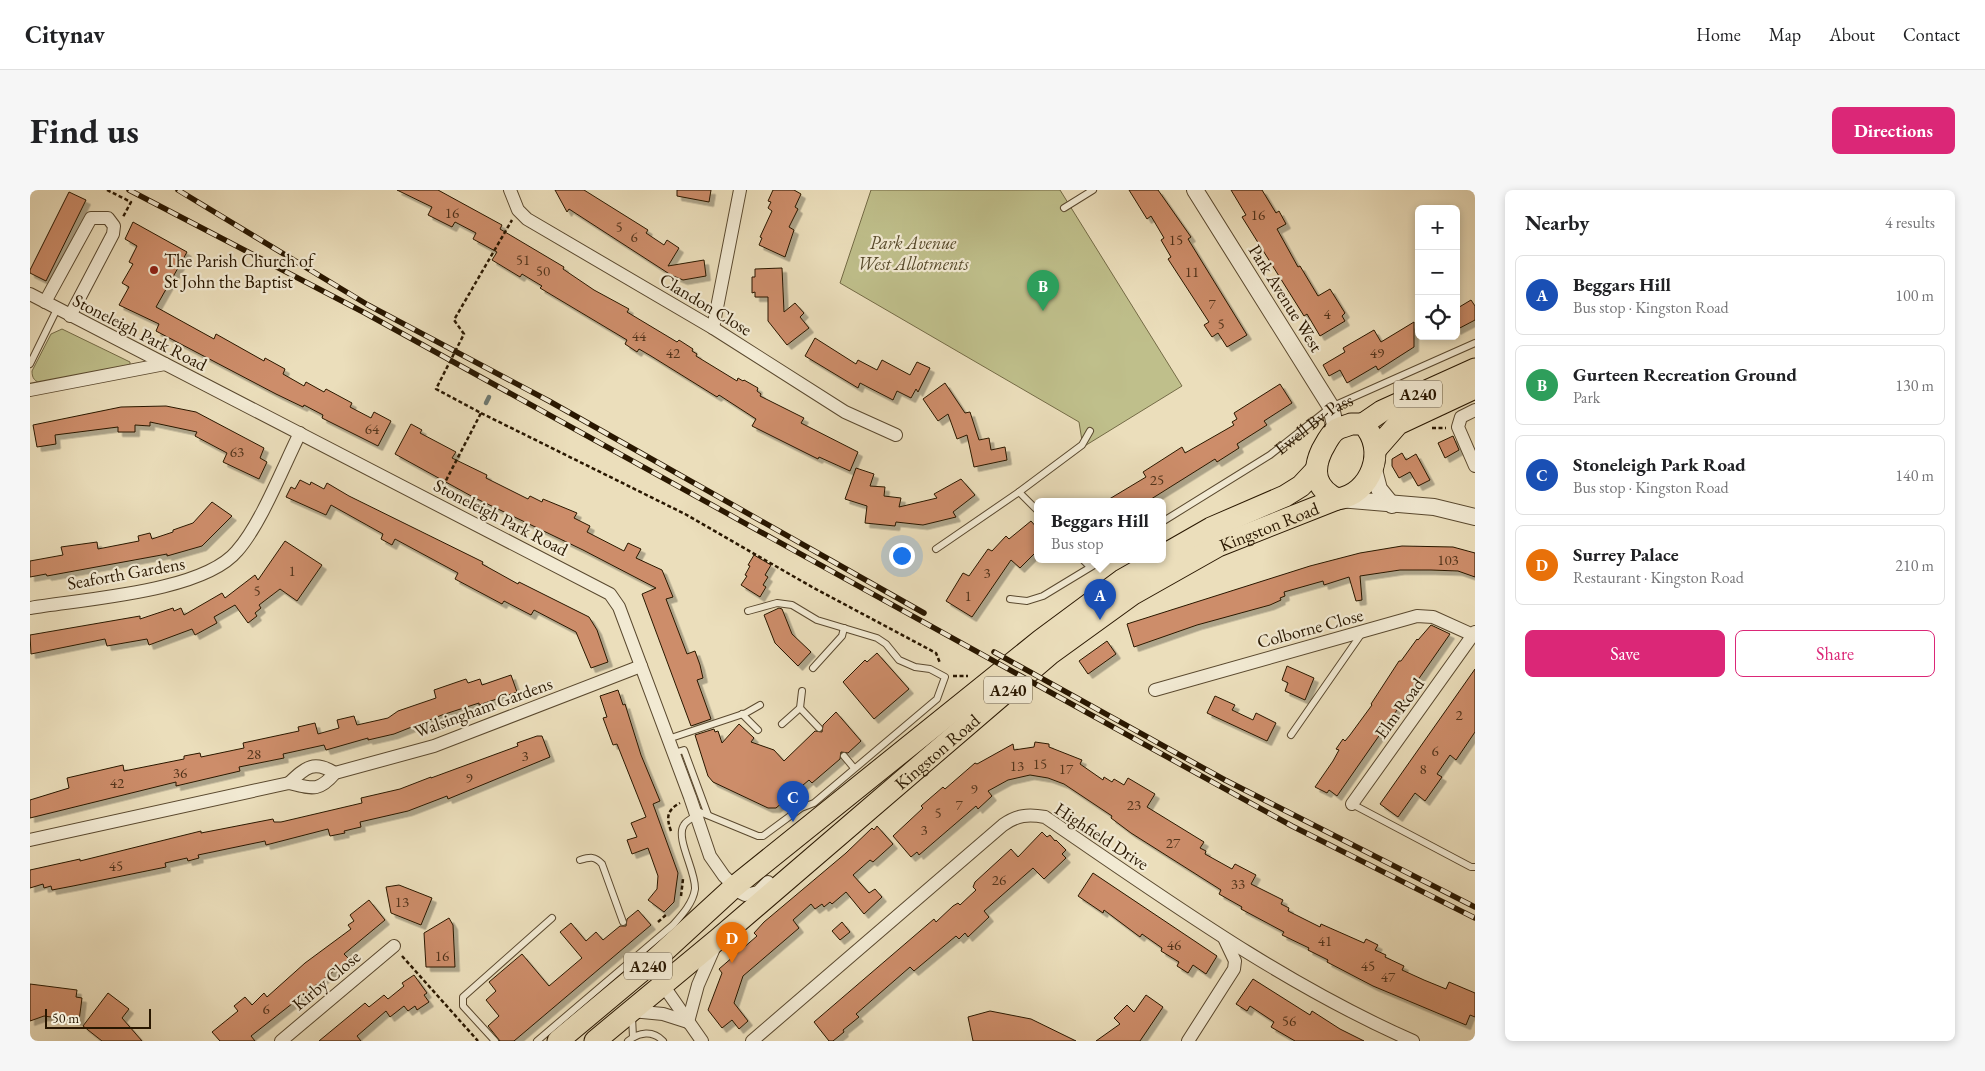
<!DOCTYPE html>
<meta charset="utf-8">
<style>
body{margin:0;font-family:"EB Garamond",serif;background:#f6f6f6;color:#202124}
.controls{position:absolute;right:15px;top:15px;display:grid;overflow:hidden;border-radius:8px;box-shadow:0 2px 8px #0003}
.controls button{width:45px;height:45px;display:grid;place-items:center;padding:0;border:0;border-bottom:1px solid #e0e0e0;background:#fff;color:#202124;font:25px sans-serif}
.scale{position:absolute;left:15px;bottom:12px;width:106px;box-sizing:border-box;padding-left:5px;border:2px solid #291700;border-top:0;font-size:14px;line-height:18px;white-space:nowrap;color:#291700;-webkit-text-stroke:4px #f2ead3;paint-order:stroke}
.you{position:absolute;left:871px;top:365px;width:18px;height:18px;margin:-12px;border:4px solid #fff;border-radius:50%;background:#1a73e8;box-shadow:0 0 0 8px #1a73e833}
.badge{display:grid;place-items:center;width:32px;height:32px;border-radius:50%;background:#db2777;color:#fff;font-size:16px;font-weight:700}
.pin{position:absolute;translate:-50% -41px;filter:drop-shadow(0 1px 2px #0008)}
.pin::after{content:'';position:absolute;top:26px;width:18px;height:15px;background:inherit;clip-path:polygon(0 0,100% 0,50% 100%)}
.popup{position:absolute;left:1004px;top:308px;width:132px;height:65px;box-sizing:border-box;display:grid;place-content:center;border-radius:8px;background:#fff;filter:drop-shadow(0 1px 4px #0005);font-size:16px;white-space:nowrap;color:#757577}
.popup b{font-size:19px;color:#202124}
.popup::after{content:'';position:absolute;left:50%;top:100%;margin-left:-10px;border:10px solid transparent;border-top-color:#fff}
.list{margin:0;padding:0;list-style:none}
h2{display:flex;justify-content:space-between;align-items:center;height:65px;margin:0;padding:0 20px;font-size:21px}
h2 small{font-size:16px;font-weight:400;color:#757577}
.list li{display:grid;grid-template-columns:32px 1fr auto;gap:15px;align-items:center;box-sizing:border-box;height:80px;margin:0 10px 10px;padding:0 10px;border:1px solid #e0e0e0;border-radius:8px}
.list b{display:block;font-size:19px;white-space:nowrap}
.list p{margin:0;font-size:16px;white-space:nowrap;color:#757577}
.list em{font-size:16px;font-style:normal;color:#757577}
.actions{display:flex;gap:10px;padding:15px 20px}
.actions a{flex:1;padding:11px 0;border:1px solid #db2777;border-radius:8px;text-align:center;font-size:18px;color:#db2777}
.actions .main{background:#db2777;color:#fff}
.icon{flex:none;width:28px;height:28px;fill:none;stroke:currentColor;stroke-width:2;stroke-linecap:round;stroke-linejoin:round}
.map{position:relative;flex:none;width:1445px;height:851px;overflow:hidden;border-radius:8px}
header{display:flex;align-items:center;gap:30px;box-sizing:border-box;height:70px;padding:0 25px;background:#fff;border-bottom:1px solid #e0e0e0}
header strong{font-size:24px}
nav{display:flex;gap:28px;margin-inline-start:auto;font-size:18px}
.intro{display:flex;align-items:center;justify-content:space-between;box-sizing:border-box;height:120px;padding:0 30px}
h1{margin:0;font-size:35px}
.button{padding:12px 22px;border-radius:8px;background:#db2777;color:#fff;font-size:18px;font-weight:700}
main{display:flex;gap:30px;padding:0 30px}
aside{flex:1;background:#fff;border-radius:8px;box-shadow:0 2px 8px #0003}
.map>svg:first-child{display:block}
</style>
<header>
<strong>Citynav</strong>
<nav><a>Home</a><a>Map</a><a>About</a><a>Contact</a></nav>
</header>
<div class="intro"><h1>Find us</h1><a class="button">Directions</a></div>
<main>
<div class="map">
<svg width="1445" height="851" viewBox="0 0 1445 851">
<defs>
<filter id="shadow"><feDropShadow dx="4.5" dy="4.5" stdDeviation="0" flood-color="#0004"/></filter>
</defs>
<rect width="100%" height="100%" fill="#ebdebb"/>
<filter id="stains"><feTurbulence type="fractalNoise" baseFrequency=".004" numOctaves="4"/><feColorMatrix values="0 0 0 0 .2 0 0 0 0 .09 0 0 0 0 .02 0 0 0 .5 -.17"/></filter>
<radialGradient id="worn" r=".72"><stop offset=".6" stop-color="#630" stop-opacity="0"/><stop offset="1" stop-color="#630" stop-opacity=".3"/></radialGradient>
<g fill="#bfbf8b" stroke="#746b46">
<polygon points="841,0 1030,0 1152,196 1053,257 1049,232 810,93"/>
<path d="M32 139 100 172V176L12 194C5 191 2 189 2 181L21 144Z"/>
</g>
<g fill="none" stroke-linecap="round" stroke-linejoin="round">
<polyline stroke="#6e7870" stroke-width="4.5" points="456,213 459,207"/>
</g>
<g fill="#cd8d6b" stroke="#291700" filter="url(#shadow)">
<polygon points="367,0 408,0 472,35 470,39 534,77 533,79 564,100 599,119 597,122 647,152 649,150 663,159 662,161 667,164 666,166 707,191 708,188 713,191 714,190 728,198 727,201 731,204 730,206 774,228 771,233 828,262 820,281 789,267 788,269 722,236 726,229 689,205 687,207 621,166 609,159 607,162 595,154 597,150 510,98 512,96 492,84 490,87 462,70 467,62 443,49 446,43 425,32 422,37 398,25 402,17"/>
<polygon points="525,0 554,0 618,40 616,43 634,55 637,50 649,58 638,76 674,70 676,86 653,90 641,85 539,19 537,22"/>
<polygon points="647,0 681,0 679,12 647,6"/>
<polygon points="743,0 764,0 771,4 765,17 768,19 759,37 764,40 755,67 729,55 732,48 730,47 742,21 738,18 741,12 738,11"/>
<polygon points="1099,0 1128,0 1161,47 1158,49 1217,145 1197,157 1188,143 1182,147 1174,135 1179,132 1138,69 1141,67 1131,50 1134,48 1121,26 1117,29"/>
<polygon points="1201,0 1232,0 1246,23 1249,21 1256,34 1247,39 1268,77 1270,76 1288,106 1300,99 1315,123 1312,126 1315,131 1290,146 1277,124 1274,126 1212,27 1216,25"/>
<polygon points="39,2 56,10 16,91 0,83 0,80"/>
<polygon points="103,32 157,62 126,117 184,149 186,144 234,171 235,168 255,179 253,184 274,196 276,192 294,202 296,199 322,213 320,217 341,228 344,222 361,231 348,256 292,228 293,225 274,215 273,217 246,204 126,141 129,134 89,115 99,97 92,93 103,74 99,72 107,56 95,49"/>
<polygon points="752,78 754,122 765,113 774,123 770,127 779,138 757,155 738,131 738,107 725,107 725,102 722,103 722,87 725,87 725,79"/>
<polygon points="1441,110 1445,116 1445,130 1426,140 1426,119"/>
<polygon points="1384,132 1384,157 1348,180 1346,176 1317,193 1310,180 1299,186 1293,175 1315,162 1313,158 1344,140 1351,152"/>
<polygon points="785,148 826,174 828,170 847,180 852,170 880,185 887,172 900,178 888,202 886,199 881,208 867,201 863,210 830,193 828,198 775,166"/>
<polygon points="915,193 935,223 940,222 949,250 959,248 961,260 975,257 977,270 944,277 937,245 927,249 918,224 908,231 893,209"/>
<polygon points="1250,194 1262,213 1234,231 1237,235 1207,254 1209,258 1187,272 1185,269 1118,311 1076,311 1116,287 1113,282 1152,257 1155,263 1204,235 1202,232 1207,229 1204,223"/>
<polygon points="136,216 166,222 234,258 230,268 237,272 229,289 193,272 197,263 165,246 167,242 120,232 120,236 105,235 105,242 88,242 88,237 25,245 26,254 7,257 3,235 91,217"/>
<polygon points="381,234 392,240 390,243 426,262 422,268 457,285 456,288 498,309 500,306 512,312 513,309 547,323 544,328 560,336 557,342 594,361 598,353 611,359 606,368 632,380 643,407 636,409 657,464 665,461 670,475 673,488 667,490 681,529 661,536 612,404 626,398 553,360 443,307 365,264"/>
<polygon points="1423,246 1429,260 1415,268 1408,253"/>
<polygon points="1372,263 1376,270 1386,264 1400,290 1388,296 1380,282 1369,288 1362,276 1362,269"/>
<polygon points="826,278 844,284 840,296 855,297 854,306 871,308 869,317 907,308 904,304 931,289 945,305 923,322 926,327 893,335 866,332 865,336 835,333 837,316 815,309"/>
<polygon points="270,290 280,295 281,292 294,299 297,293 319,306 453,372 452,374 488,394 489,392 559,427 567,440 578,472 561,478 546,442 504,420 501,425 474,411 472,414 457,406 425,389 428,383 365,349 362,355 351,349 353,344 301,315 296,325 256,307 261,297 265,299"/>
<polygon points="182,312 202,326 172,356 137,366 137,364 17,386 16,384 0,387 0,371 33,365 31,357 67,352 68,359 109,351 108,346 120,343 122,349 143,342 143,340 163,333"/>
<polygon points="1001,331 1008,339 1008,360 990,378 981,370 942,427 916,411 933,383 939,386 958,359 962,361 976,346 979,349"/>
<polygon points="255,351 292,375 267,411 250,399 229,415 231,418 225,423 227,426 218,433 205,415 184,427 187,433 165,445 162,439 119,455 117,449 77,456 75,449 1,464 0,445 110,426 110,429 143,418 144,421 151,418 154,425 192,403 195,408 225,385 228,390"/>
<polygon points="1372,356 1423,357 1445,363 1445,387 1428,381 1401,380 1370,380 1330,386 1332,410 1326,411 1319,387 1294,395 1293,391 1254,402 1255,406 1250,408 1251,410 1240,415 1167,435 1104,457 1097,434 1280,376 1330,363"/>
<polygon points="724,365 741,375 735,385 738,387 733,395 736,397 730,407 711,395 717,386 715,385 720,376 718,375"/>
<polygon points="749,418 752,419 762,444 781,462 768,476 745,453 734,425"/>
<polygon points="1401,435 1420,444 1307,606 1299,600 1297,603 1285,597 1303,571 1309,560 1306,559 1313,549 1315,551 1320,545 1342,515 1341,514 1369,471 1371,471 1387,449 1388,450"/>
<polygon points="1077,451 1086,464 1058,484 1049,471"/>
<polygon points="847,463 879,499 844,529 813,492 835,470 837,472"/>
<polygon points="1257,476 1284,488 1275,510 1255,501 1258,493 1252,490"/>
<polygon points="1445,479 1445,542 1426,570 1420,565 1407,584 1412,587 1395,611 1385,603 1368,627 1350,614"/>
<polygon points="481,485 487,502 449,515 449,513 412,525 364,544 338,550 338,548 296,560 294,555 253,564 254,568 209,577 210,581 146,596 146,592 0,628 0,610 39,598 37,588 93,575 94,581 154,569 154,566 170,563 171,567 214,558 213,553 269,541 268,537 285,533 288,544 309,538 307,530 324,526 327,535 358,528 368,521 406,508 404,500 436,489 438,493 450,489 452,495"/>
<polygon points="588,500 593,515 595,514 611,565 630,611 623,614 648,683 644,712 634,722 618,710 627,699 628,686 618,658 602,664 597,650 607,647 601,633 616,627 587,554 583,555 573,528 577,527 570,506"/>
<polygon points="1185,506 1205,515 1202,520 1223,530 1226,523 1246,533 1237,551 1177,523"/>
<polygon points="806,522 831,551 818,563 811,562 810,569 782,593 779,590 746,618 738,618 683,592 678,586 665,545 684,539 685,542 688,541 692,553 709,534 724,548 721,552 744,560 754,571 785,541 792,542 793,535"/>
<polygon points="507,546 512,546 520,567 418,609 417,606 378,621 330,632 331,637 314,641 315,643 300,646 298,639 236,655 235,651 168,665 169,668 158,671 157,668 135,673 136,677 43,696 22,700 21,696 14,698 13,694 0,698 0,680 50,669 50,671 171,641 171,643 243,629 244,632 251,632 332,613 331,608 370,599 401,587 401,588 488,556 487,553"/>
<polygon points="1005,552 1019,554 1019,557 1052,570 1050,574 1073,590 1074,587 1082,592 1084,589 1094,595 1098,588 1125,604 1117,617 1174,652 1170,658 1176,661 1175,664 1202,679 1205,674 1226,685 1221,694 1253,710 1251,714 1259,718 1258,721 1290,737 1291,734 1334,753 1336,749 1348,755 1345,760 1356,765 1355,767 1374,776 1372,780 1394,790 1416,799 1419,792 1445,803 1445,827 1440,825 1436,835 1343,796 1297,772 1298,770 1278,760 1279,758 1252,745 1254,742 1211,719 1212,717 1189,704 1191,700 1101,643 1081,628 1082,626 1034,594 1018,588 1000,585 978,590 958,601 962,606 948,619 946,616 889,665 887,662 881,667 863,646 893,618 891,616 913,597 915,599 945,573 947,574 983,554 984,560 1004,557"/>
<polygon points="847,636 863,654 843,672 840,670 823,685 839,703 845,699 852,707 834,724 816,702 802,714 800,712 794,717 792,714 785,719 781,714 763,730 769,738 713,786 704,813 718,831 709,839 702,830 692,838 678,820 692,783 689,779 727,746 724,743 734,732 816,663 842,638 844,640"/>
<polygon points="1012,642 1017,647 1020,645 1025,651 1026,650 1036,660 1032,664 1036,668 1014,689 1003,678 954,721 959,727 938,747 935,743 929,749 926,746 884,781 880,777 826,824 829,827 813,840 814,842 803,851 799,851 784,832 904,729 906,732 923,716 928,713 930,715 946,700 943,697 945,692 981,659 988,667"/>
<polygon points="1063,683 1187,766 1176,784 1163,775 1158,783 1147,776 1149,772 1131,761 1132,758 1112,744 1110,747 1074,720 1073,723 1048,706"/>
<polygon points="369,695 402,708 391,735 361,723 356,697"/>
<polygon points="339,710 355,730 314,764 319,769 221,846 225,851 190,851 182,842 208,821 204,816 215,807 222,815 234,803 237,807 275,773 321,739 318,735 324,731 320,725"/>
<polygon points="608,720 621,735 484,851 470,851 458,836 469,826 456,810 466,801 459,792 492,764 519,796 552,768 530,742 541,733 556,751 566,742 573,750 590,736 596,736 597,729"/>
<polygon points="419,728 423,735 425,777 396,777 394,743"/>
<polygon points="812,732 820,742 810,750 802,741"/>
<polygon points="384,785 397,803 394,805 399,812 387,820 385,816 378,821 374,816 360,827 356,821 327,846 331,851 289,851 335,813 339,817 354,805 358,809 374,796 372,793"/>
<polygon points="1223,789 1280,825 1282,821 1310,839 1334,851 1265,851 1241,837 1244,832 1220,816 1217,821 1206,814"/>
<polygon points="0,794 47,800 46,807 52,808 49,831 14,826 0,831"/>
<polygon points="78,803 99,819 92,828 112,851 72,851 53,836"/>
<polygon points="1116,805 1133,817 1110,851 1066,851 1090,834 1084,828 1097,815 1104,822"/>
<polygon points="960,821 1001,829 1046,851 943,851 938,827"/>
</g>
<g fill="none" stroke-linecap="round" stroke-linejoin="round">
<g stroke="#5a492f" stroke-width="8">
<g id="service">
<polyline points="1034,18 1063,0"/>
<polyline points="0,174 27,119"/>
<polyline points="1008,321 989,302 1052,255 1060,241"/>
<path id="s1" d="M1132 332 1240 265 1301 217 1445 153"/>
<polyline points="906,359 989,302"/>
<polyline points="1052,369 1060,377"/>
<polyline points="980,409 997,411 1013,406 1074,369"/>
<polyline points="783,478 812,446 814,438"/>
<polyline points="770,518 789,538"/>
<polyline points="712,524 728,540"/>
<polyline points="752,534 770,518 772,501"/>
<polyline points="1261,545 1332,443"/>
<polyline points="638,549 716,523 730,515"/>
<polyline points="644,563 654,560 678,625"/>
<polyline points="814,566 824,578"/>
<polyline points="1322,614 1441,677 1445,677"/>
<polyline points="665,620 728,646 733,646 771,618 784,613 907,509 915,487 900,479 885,477 869,470 856,454 847,448 787,430 762,415 747,413 718,421"/>
<path d="M550 670C560 667 565 666 572 674L593 732"/>
<polyline points="602,827 603,847"/>
<polyline points="465,851 433,816 433,807 522,728"/>
<path d="M507 851 643 735C652 725 663 713 665 699 666 681 645 648 654 635 656 631 662 628 666 626"/>
<path d="M598 851C609 842 623 840 633 851"/>
</g>
</g>
<g stroke="#5a492f" stroke-width="14">
<g id="minor">
<polyline points="480,0 488,20 497,29 683,138 815,222 866,245"/>
<polyline points="0,104 580,404 589,417 660,607 680,666 694,686 711,703 715,705 728,702 738,692"/>
<polyline points="15,112 61,28 78,28 84,36 83,44 40,126"/>
<polyline points="683,138 710,0"/>
<polyline points="0,200 135,174"/>
<polyline points="1445,220 1431,227 1428,237 1445,276"/>
<path d="M0 418C53 409 173 402 207 361 231 334 253 277 270 243"/>
<polyline points="1125,500 1387,426 1403,427 1443,445"/>
<path d="M259 593C276 577 284 570 305 583"/>
<polyline points="1322,614 1445,442"/>
<path d="M0 650 259 593C281 598 288 603 305 583L404 556 611 476"/>
<polyline points="619,775 672,851"/>
<polyline points="602,821 633,824 658,832"/>
<polyline points="658,832 668,795 685,756"/>
<polyline points="251,851 364,756"/>
<path d="M722 851 973 635C987 625 998 624 1015 627 1134 708 1251 793 1383 851"/>
<polyline points="1158,851 1204,779 1205,771 1195,750"/>
</g>
</g>
<g stroke="#5a492f" stroke-width="18">
<g id="tertiary">
<polyline points="1165,0 1301,217 1306,240"/>
<polyline points="1343,276 1349,299 1362,315"/>
<polyline points="1309,309 1404,317 1445,327"/>
</g>
</g>
<g stroke="#291700" stroke-width="23">
<g id="trunk">
<path d="M1321 234H1333C1358 259 1341 305 1307 309 1285 298 1282 281 1292 260 1296 253 1300 244 1306 240 1310 237 1317 236 1321 234Z"/>
<polyline points="1333,234 1352,221 1445,179"/>
<polyline points="1347,258 1368,234 1445,198"/>
<polyline points="1132,366 1181,338 1255,306 1271,296 1285,281"/>
<polyline points="528,851 619,775 704,697 1011,450 1092,390 1129,369"/>
<path id="s2" d="M565 851 688 749 1020 464 1103 404 1188 356 1307 309"/>
</g>
</g>
<g stroke="#291700" stroke-width="2.5" stroke-dasharray="4 2.5" stroke-linecap="butt">
<polyline points="77,0 101,12 93,27"/>
<polyline points="451,223 655,324 782,397 906,463 910,473"/>
<polyline points="1402,238 1416,238"/>
<polyline points="410,302 451,223 406,199 434,144 424,130 482,30"/>
<polyline points="923,486 938,486"/>
<path d="M641 641C636 627 637 620 650 613"/>
<polyline points="651,706 653,689"/>
<polyline points="628,732 637,724"/>
<polyline points="372,766 448,851"/>
</g>
<use href="#service" stroke="#f2ead3" stroke-width="6"/>
<use href="#minor" stroke="#f2ead3" stroke-width="12"/>
<use href="#tertiary" stroke="#f2ead3" stroke-width="16"/>
<use href="#trunk" stroke="#ebdebb" stroke-width="21"/>
<g stroke="#291700" stroke-width="5.5">
<g id="rail">
<polyline points="99,0 335,123 1262,636 1445,728"/>
<polyline points="148,0 338,115 519,211 894,423"/>
<polyline points="964,462 1195,590 1445,717"/>
</g>
</g>
<use href="#rail" stroke="#f2ead3" stroke-width="4" stroke-dasharray="11" stroke-linecap="butt"/>
</g>
<circle fill="#8f2418" stroke="#f2ead3" stroke-width="2" cx="124" cy="80" r="5"/>
<g text-anchor="middle" dominant-baseline="central" stroke-width="4.5" stroke-linejoin="round" paint-order="stroke">
<g font-size="15" fill="#52341b">
<text x="422" y="22">16</text>
<text x="1228" y="24">16</text>
<text x="589" y="36">5</text>
<text x="604" y="46">6</text>
<text x="1146" y="49">15</text>
<text x="493" y="69">51</text>
<text x="513" y="80">50</text>
<text x="1162" y="81">11</text>
<text x="1182" y="113">7</text>
<text x="1297" y="123">4</text>
<text x="1191" y="133">5</text>
<text x="609" y="145">44</text>
<text x="643" y="162">42</text>
<text x="1347" y="162">49</text>
<text x="342" y="238">64</text>
<text x="207" y="261">63</text>
<text x="1127" y="289">25</text>
<text x="1418" y="369">103</text>
<text x="262" y="380">1</text>
<text x="957" y="382">3</text>
<text x="227" y="400">5</text>
<text x="938" y="405">1</text>
<text x="1429" y="524">2</text>
<text x="1405" y="560">6</text>
<text x="224" y="563">28</text>
<text x="495" y="565">3</text>
<text x="1010" y="573">15</text>
<text x="987" y="575">13</text>
<text x="1036" y="578">17</text>
<text x="1393" y="578">8</text>
<text x="150" y="582">36</text>
<text x="439" y="587">9</text>
<text x="87" y="592">42</text>
<text x="944" y="598">9</text>
<text x="929" y="614">7</text>
<text x="1104" y="614">23</text>
<text x="908" y="622">5</text>
<text x="894" y="639">3</text>
<text x="1143" y="652">27</text>
<text x="86" y="675">45</text>
<text x="969" y="689">26</text>
<text x="1208" y="693">33</text>
<text x="372" y="711">13</text>
<text x="1295" y="750">41</text>
<text x="1144" y="754">46</text>
<text x="412" y="765">16</text>
<text x="1338" y="775">45</text>
<text x="1358" y="786">47</text>
<text x="236" y="818">6</text>
<text x="1259" y="830">56</text>
</g>
<g fill="#f2ead3" stroke="#65563f" stroke-width="1">
<rect x="1364" y="190.5" width="48" height="27" rx="4"/>
<rect x="954" y="486.5" width="48" height="27" rx="4"/>
<rect x="594" y="762.5" width="48" height="27" rx="4"/>
</g>
<g font-size="16" font-weight="bold" fill="#291700">
<text x="1388" y="204">A240</text>
<text x="978" y="500">A240</text>
<text x="618" y="776">A240</text>
</g>
<g font-size="18" font-style="italic" fill="#56492a" stroke="#f2ead3">
<text x="883" y="52">Park Avenue<tspan x="883" dy="21">West Allotments</tspan></text>
</g>
<g font-size="18" fill="#291700" stroke="#f2ead3" text-anchor="start">
<text x="134" y="70">The Parish Church of<tspan x="134" dy="21">St John the Baptist</tspan></text>
</g>
<g font-size="18" fill="#291700" stroke="#f2ead3">
<text transform="translate(1256 108) rotate(58)">Park Avenue West</text>
<text transform="translate(676 114) rotate(31)">Clandon Close</text>
<text transform="translate(110 142) rotate(27)">Stoneleigh Park Road</text>
<text stroke="none"><textPath href="#s1" startOffset="181">Ewell By-Pass</textPath></text>
<text transform="translate(471 327) rotate(27)">Stoneleigh Park Road</text>
<text stroke="none"><textPath href="#s2" startOffset="852">Kingston Road</textPath></text>
<text transform="translate(96 383) rotate(-10)">Seaforth Gardens</text>
<text transform="translate(1280 438) rotate(-15)">Colborne Close</text>
<text transform="translate(453 517) rotate(-20)">Walsingham Gardens</text>
<text transform="translate(1369 518) rotate(-54)">Elm Road</text>
<text stroke="none"><textPath href="#s2" startOffset="448">Kingston Road</textPath></text>
<text transform="translate(1072 646) rotate(33)">Highfield Drive</text>
<text transform="translate(296 790) rotate(-40)">Kirby Close</text>
</g>
</g>
<rect width="100%" height="100%" filter="url(#stains)"/>
<rect width="100%" height="100%" fill="url(#worn)"/>
</svg>
<div class="controls">
<button>+</button>
<button>−</button>
<button><svg class="icon" aria-label="locate" viewBox="0 0 24 24"><circle cx="12" cy="12" r="6"/><path d="M12 2v4M12 18v4M2 12h4M18 12h4"/></svg></button>
</div>
<div class="scale">50 m</div>
<div class="you"></div>
<div class="pin badge" style="left:1070px;top:430px;background:#1a4fb4">A</div>
<div class="popup"><b>Beggars Hill</b>Bus stop</div>
<div class="pin badge" style="left:1013px;top:121px;background:#2e9e5b">B</div>
<div class="pin badge" style="left:763px;top:632px;background:#1a4fb4">C</div>
<div class="pin badge" style="left:702px;top:773px;background:#e8710a">D</div>
</div>
<aside>
<h2>Nearby<small>4 results</small></h2>
<ul class="list">
<li><span class="badge" style="background:#1a4fb4">A</span><div><b>Beggars Hill</b><p>Bus stop · Kingston Road</p></div><em>100 m</em></li>
<li><span class="badge" style="background:#2e9e5b">B</span><div><b>Gurteen Recreation Ground</b><p>Park</p></div><em>130 m</em></li>
<li><span class="badge" style="background:#1a4fb4">C</span><div><b>Stoneleigh Park Road</b><p>Bus stop · Kingston Road</p></div><em>140 m</em></li>
<li><span class="badge" style="background:#e8710a">D</span><div><b>Surrey Palace</b><p>Restaurant · Kingston Road</p></div><em>210 m</em></li>
</ul>
<div class="actions"><a class="main">Save</a><a>Share</a></div>
</aside>
</main>
